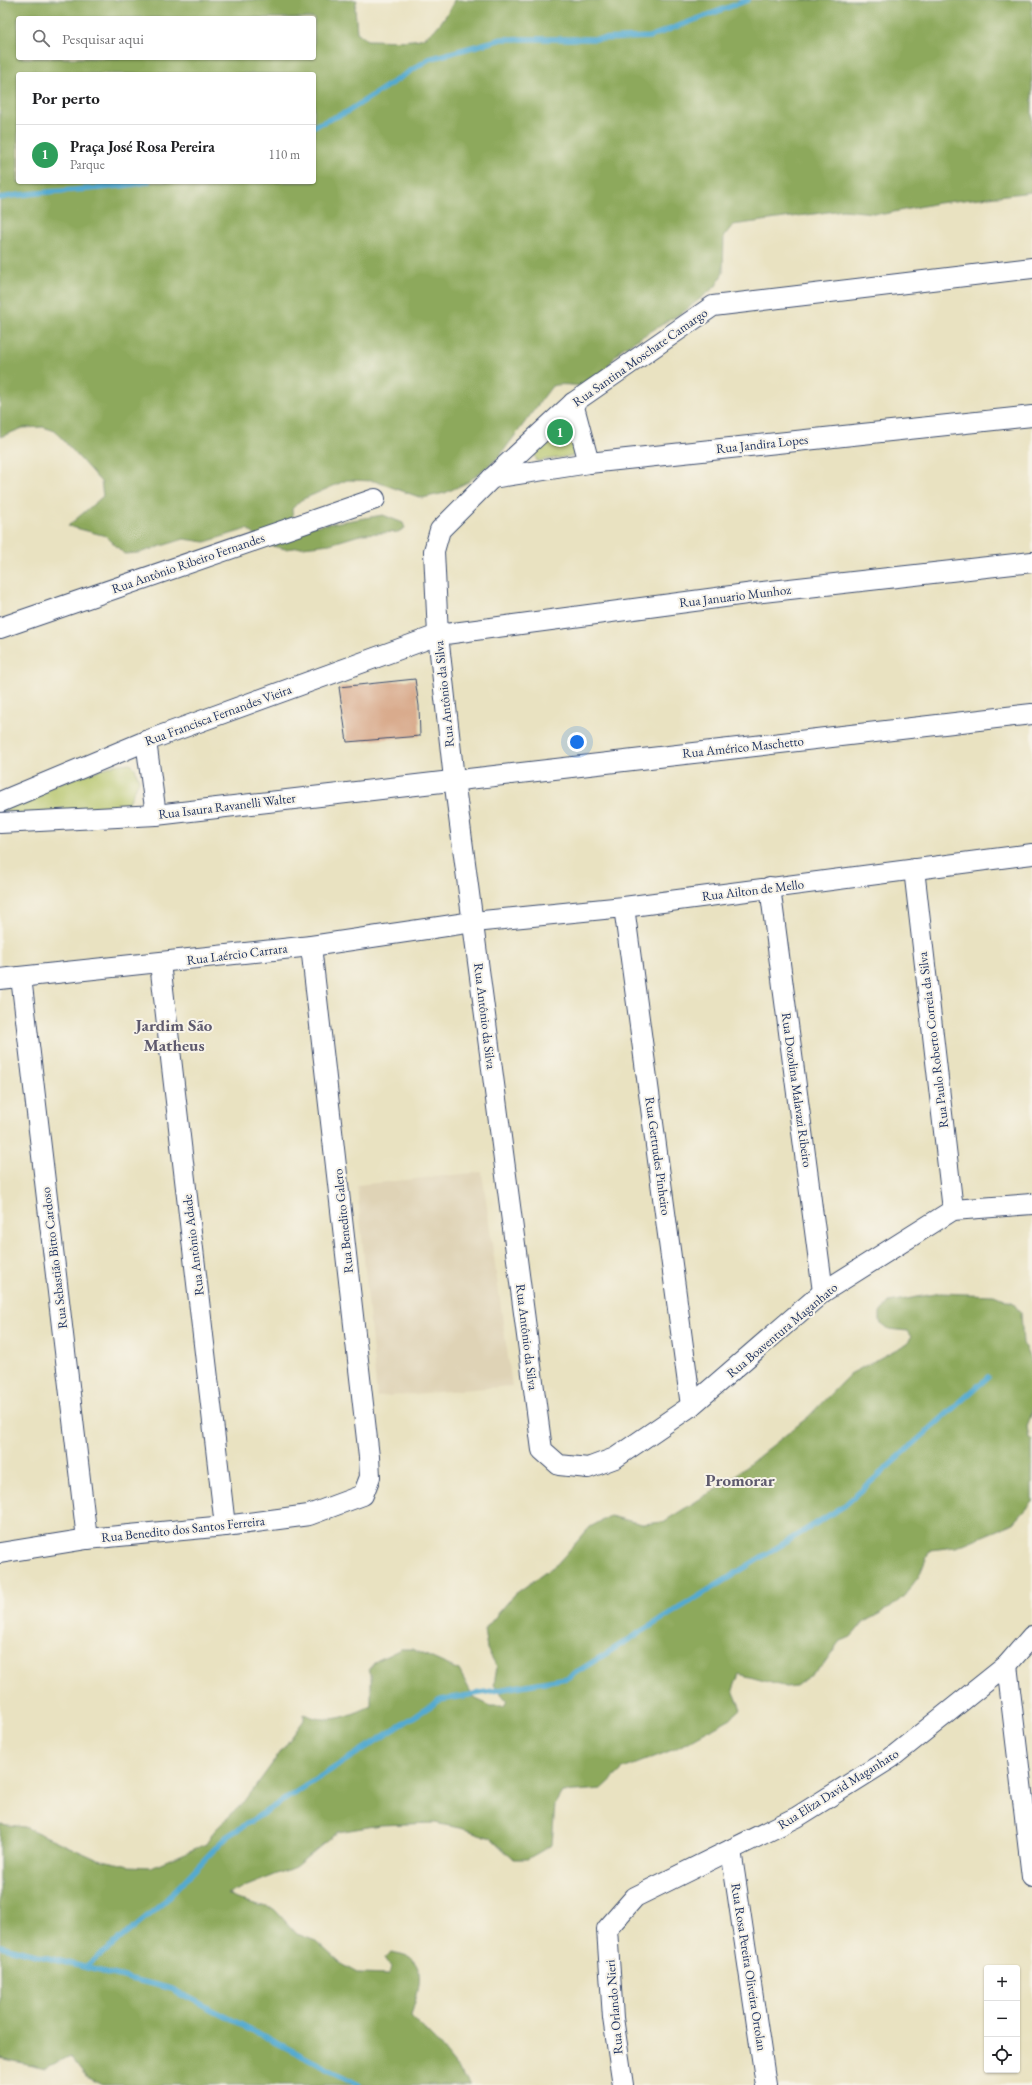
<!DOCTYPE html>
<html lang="pt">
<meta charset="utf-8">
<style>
body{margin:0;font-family:"EB Garamond",serif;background:#f2f2f2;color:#202124}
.controls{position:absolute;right:12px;bottom:12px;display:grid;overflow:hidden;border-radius:4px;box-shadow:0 1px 3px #0004}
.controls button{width:36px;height:36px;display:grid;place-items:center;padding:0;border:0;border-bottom:1px solid #e0e0e0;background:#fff;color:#202124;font:20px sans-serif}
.you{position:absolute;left:577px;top:742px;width:14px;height:14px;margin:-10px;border:3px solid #fff;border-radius:50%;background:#1a73e8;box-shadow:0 0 0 6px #1a73e833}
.badge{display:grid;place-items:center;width:26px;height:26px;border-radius:50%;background:#c8321e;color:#fff;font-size:13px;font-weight:700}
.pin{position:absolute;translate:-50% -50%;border:2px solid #fff;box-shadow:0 1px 4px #0006}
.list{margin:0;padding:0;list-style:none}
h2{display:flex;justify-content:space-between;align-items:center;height:52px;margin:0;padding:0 16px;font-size:17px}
h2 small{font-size:13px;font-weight:400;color:#757577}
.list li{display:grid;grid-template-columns:26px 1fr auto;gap:12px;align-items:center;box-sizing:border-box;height:60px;padding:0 16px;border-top:1px solid #e0e0e0}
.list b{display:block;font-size:15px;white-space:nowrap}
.list p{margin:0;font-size:13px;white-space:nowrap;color:#757577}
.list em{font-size:13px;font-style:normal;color:#757577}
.icon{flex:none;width:22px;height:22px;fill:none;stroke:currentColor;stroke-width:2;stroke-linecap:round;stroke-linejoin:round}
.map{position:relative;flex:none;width:1032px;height:2085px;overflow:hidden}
.search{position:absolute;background:#fff;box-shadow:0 1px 3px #0004;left:16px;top:16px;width:300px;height:44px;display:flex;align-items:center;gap:10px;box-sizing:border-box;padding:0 14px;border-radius:4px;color:#757577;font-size:15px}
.panel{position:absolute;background:#fff;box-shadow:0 1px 3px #0004;left:16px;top:72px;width:300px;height:112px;border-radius:4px}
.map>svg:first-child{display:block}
</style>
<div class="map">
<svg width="1032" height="2085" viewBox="0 0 1032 2085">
<rect width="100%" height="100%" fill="#f7f3e8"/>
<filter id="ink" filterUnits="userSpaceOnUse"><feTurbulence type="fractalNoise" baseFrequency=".025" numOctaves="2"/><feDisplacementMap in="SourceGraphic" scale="8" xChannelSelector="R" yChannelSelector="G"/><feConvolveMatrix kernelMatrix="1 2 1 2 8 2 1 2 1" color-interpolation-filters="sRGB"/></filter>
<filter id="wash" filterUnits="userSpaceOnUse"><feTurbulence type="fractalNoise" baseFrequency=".012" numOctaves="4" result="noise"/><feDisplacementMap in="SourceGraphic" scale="16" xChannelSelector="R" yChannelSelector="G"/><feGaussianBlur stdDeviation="0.9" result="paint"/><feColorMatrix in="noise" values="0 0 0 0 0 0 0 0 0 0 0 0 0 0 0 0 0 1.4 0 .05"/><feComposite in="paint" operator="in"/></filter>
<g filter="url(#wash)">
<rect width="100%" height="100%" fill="#e9e2c1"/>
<polygon fill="#dfd3b6" points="482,1172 512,1386 377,1397 357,1185"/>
<g fill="#b2c366" stroke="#667962">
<polygon points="565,420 579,455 537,461 532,448"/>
<polygon points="130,763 135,768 139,781 128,804 118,808 0,821 0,803 114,765"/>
</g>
<g fill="#8da95b" stroke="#546c5c" fill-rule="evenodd">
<path d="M0 0H357L355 8 357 32 367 40C384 40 403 42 420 39 433 36 450 12 454 0H1032V192L938 203 884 214 843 210 733 225 724 236 723 273 716 286 686 310 620 350 593 386C579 388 567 382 552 386L499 457 468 482 445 493 422 498 374 481 347 480 301 500 292 509 293 520 302 528 383 515 403 523 405 528 398 532 363 534 330 544 285 549 268 545 247 529 205 542 184 539 139 553 124 554 106 536 68 526 103 496 101 482 55 431 43 427 23 428 0 437ZM18 18H314V58H18ZM18 74H314V182H18Z"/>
<path d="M940 1293 994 1295 1013 1303 1021 1313 1023 1343 1032 1364V1413L1027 1426 1029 1438 1032 1440V1502L1012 1524 956 1547 930 1550 919 1576 904 1596 890 1608 864 1622 851 1637 839 1642 823 1665 796 1686 786 1687 739 1674 733 1690 741 1709 731 1718 675 1749 623 1769 602 1789 562 1792 555 1804 552 1845 527 1859H513L491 1838 464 1829 435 1823 380 1825 338 1832 295 1867 227 1894 236 1899 274 1909 297 1934 316 1941 340 1963 360 1974 389 1975 391 1968 384 1958 391 1952C396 1953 404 1954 409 1957 429 1971 415 1999 411 2016L434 2039 471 2085H102L86 2077 69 2056 46 2068 0 2058V1824L25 1827 94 1858 130 1866 151 1867 206 1844 215 1830 245 1801 304 1720V1714C328 1725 349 1716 371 1706V1675L368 1670 376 1661 401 1649H412L459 1670 474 1698 491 1706H504L507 1701 494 1685 497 1667 487 1649 484 1630 515 1594 557 1564 590 1527 610 1516 642 1524 663 1522 727 1482 808 1417 850 1374 908 1343 911 1337 907 1331 889 1329 880 1322V1313L889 1302Z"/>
</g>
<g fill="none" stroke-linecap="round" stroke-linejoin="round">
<g stroke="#54aad0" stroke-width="5.5">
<polyline points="314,126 347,112 429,59 502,39 598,39 649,37 748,0"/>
<path d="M0 198C49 189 99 191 148 182"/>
<polyline points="0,1946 172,1989 359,2085"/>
<polyline points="86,1967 163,1903 226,1837 440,1700 567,1678 844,1506 988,1377"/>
</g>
</g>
<g id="blocks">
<polygon fill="#d9ab8d" points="415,679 419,706 420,736 347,742 339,687"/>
</g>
</g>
<g filter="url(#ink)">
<use href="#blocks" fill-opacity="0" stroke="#3a4a6d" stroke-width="1"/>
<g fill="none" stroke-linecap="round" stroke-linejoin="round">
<g stroke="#3a4a6d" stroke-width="22">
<g id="minor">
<polyline points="1032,268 713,306 573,403 492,478 440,530 434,551 438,635 454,779 542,1450 559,1465 588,1468 615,1458 691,1406 823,1292 953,1210 1032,1204"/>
<polyline points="573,403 589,463"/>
<polyline points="492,478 589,463 1032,416"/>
<polyline points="0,628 375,499"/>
<polyline points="146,741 156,815"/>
<polyline points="0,802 146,741 438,635 754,593 1032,562"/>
<polyline points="0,823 156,815 1032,714"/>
<polyline points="914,869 953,1210"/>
<polyline points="770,887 823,1292"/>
<polyline points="624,907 691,1406"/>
<polyline points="160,963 225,1526"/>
<polyline points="21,977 87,1539"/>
<polyline points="0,979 311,946 473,922 624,907 1032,854"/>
<polyline points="0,1553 87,1539 225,1526 309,1515 363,1495 370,1477 369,1457 311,946"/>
<polyline points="1007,1665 1032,1877"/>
<polyline points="731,1850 766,2085"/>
<polyline points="623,2085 613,2018 607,1929 635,1897 797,1817 891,1758 1007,1665 1032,1636"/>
</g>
</g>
<use href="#minor" stroke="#fff" stroke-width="20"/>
</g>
</g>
<g text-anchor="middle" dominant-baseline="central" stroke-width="4" stroke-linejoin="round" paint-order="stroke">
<g font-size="13" fill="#1b2f5e" stroke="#f7f3e8">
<text transform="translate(640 357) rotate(-35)">Rua Santina Moschate Camargo</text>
<text transform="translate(762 444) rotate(-6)">Rua Jandira Lopes</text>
<text transform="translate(188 563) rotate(-19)">Rua Antônio Ribeiro Fernandes</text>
<text transform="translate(735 596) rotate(-7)">Rua Januario Munhoz</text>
<text transform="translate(444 694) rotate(-96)">Rua Antônio da Silva</text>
<text transform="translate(218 715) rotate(-20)">Rua Francisca Fernandes Vieira</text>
<text transform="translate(743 747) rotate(-6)">Rua Américo Maschetto</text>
<text transform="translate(227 806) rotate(-7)">Rua Isaura Ravanelli Walter</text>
<text transform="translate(753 890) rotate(-7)">Rua Ailton de Mello</text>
<text transform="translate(237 954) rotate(-7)">Rua Laércio Carrara</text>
<text transform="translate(485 1016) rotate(83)">Rua Antônio da Silva</text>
<text transform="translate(933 1040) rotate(-97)">Rua Paulo Roberto Correia da Silva</text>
<text transform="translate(797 1090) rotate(82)">Rua Dozolina Malavazi Ribeiro</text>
<text transform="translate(658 1156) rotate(82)">Rua Gertrudes Pinheiro</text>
<text transform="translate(343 1221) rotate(-96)">Rua Benedito Galero</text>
<text transform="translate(193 1245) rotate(-97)">Rua Antônio Adade</text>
<text transform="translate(54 1258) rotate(-97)">Rua Sebastião Bitto Cardoso</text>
<text transform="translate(782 1330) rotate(-40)">Rua Boaventura Maganhato</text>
<text transform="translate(527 1337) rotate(83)">Rua Antônio da Silva</text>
<text transform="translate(183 1529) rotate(-6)">Rua Benedito dos Santos Ferreira</text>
<text transform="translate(838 1789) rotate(-32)">Rua Eliza David Maganhato</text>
<text transform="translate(749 1967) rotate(81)">Rua Rosa Pereira Oliveira Ortolan</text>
<text transform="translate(614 2007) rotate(-95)">Rua Orlando Nieri</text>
</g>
<g font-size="17" font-weight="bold" fill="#5e5a6e" stroke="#f7f3e8">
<text x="174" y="1025">Jardim São<tspan x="174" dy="20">Matheus</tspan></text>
<text x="740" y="1480">Promorar</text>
</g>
</g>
</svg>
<div class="controls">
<button>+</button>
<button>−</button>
<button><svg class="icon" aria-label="locate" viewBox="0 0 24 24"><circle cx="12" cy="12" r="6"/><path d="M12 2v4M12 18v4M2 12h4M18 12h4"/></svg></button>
</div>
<div class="you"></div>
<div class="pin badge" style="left:560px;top:432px;background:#2e9e5b">1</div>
<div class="search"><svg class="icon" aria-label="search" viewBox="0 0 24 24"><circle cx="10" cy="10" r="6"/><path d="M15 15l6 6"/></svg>Pesquisar aqui</div>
<section class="panel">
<h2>Por perto<small></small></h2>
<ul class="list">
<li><span class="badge" style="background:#2e9e5b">1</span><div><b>Praça José Rosa Pereira</b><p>Parque</p></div><em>110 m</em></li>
</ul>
</section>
</div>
